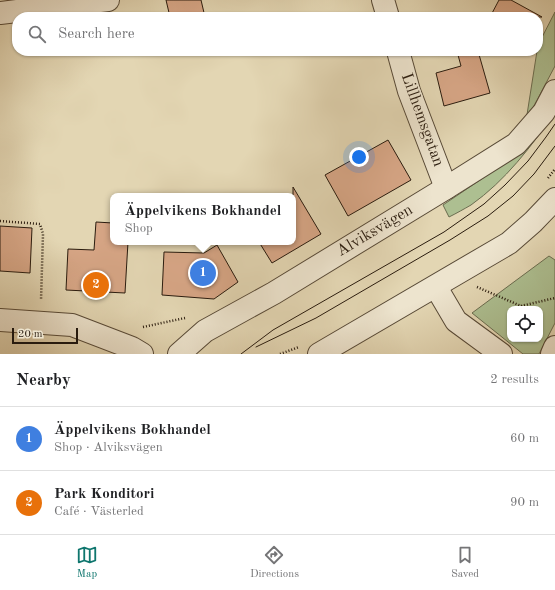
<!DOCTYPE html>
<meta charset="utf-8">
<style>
body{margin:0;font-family:"Old Standard TT",serif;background:#f2f2f2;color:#202124}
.controls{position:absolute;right:12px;bottom:12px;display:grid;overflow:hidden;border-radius:8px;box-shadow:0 1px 3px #0004}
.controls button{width:36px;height:36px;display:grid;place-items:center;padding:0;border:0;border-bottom:1px solid #e0e0e0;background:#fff;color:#202124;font:20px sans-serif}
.scale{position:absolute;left:12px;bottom:10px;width:66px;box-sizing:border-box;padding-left:4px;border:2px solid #291b0e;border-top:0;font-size:11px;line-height:14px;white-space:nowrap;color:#291b0e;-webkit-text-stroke:3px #ede4ce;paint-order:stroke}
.you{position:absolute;left:359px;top:157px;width:14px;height:14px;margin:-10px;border:3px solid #fff;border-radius:50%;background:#1a73e8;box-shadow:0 0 0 6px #1a73e833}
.badge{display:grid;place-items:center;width:26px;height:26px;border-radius:50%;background:#0f766e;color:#fff;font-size:13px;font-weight:700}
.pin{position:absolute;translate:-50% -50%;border:2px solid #fff;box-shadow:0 1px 4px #0006}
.popup{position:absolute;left:110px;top:193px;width:186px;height:52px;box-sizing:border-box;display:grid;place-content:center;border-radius:8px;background:#fff;filter:drop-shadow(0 1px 3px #0005);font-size:13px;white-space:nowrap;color:#757577}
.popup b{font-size:15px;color:#202124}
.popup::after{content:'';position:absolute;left:50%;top:100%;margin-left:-8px;border:8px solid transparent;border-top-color:#fff}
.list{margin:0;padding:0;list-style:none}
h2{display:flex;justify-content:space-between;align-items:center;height:52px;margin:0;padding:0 16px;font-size:17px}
h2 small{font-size:13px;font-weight:400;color:#757577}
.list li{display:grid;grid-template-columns:26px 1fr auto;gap:12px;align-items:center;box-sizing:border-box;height:64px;padding:0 16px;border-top:1px solid #e0e0e0}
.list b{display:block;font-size:15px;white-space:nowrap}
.list p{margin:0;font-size:13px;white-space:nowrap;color:#757577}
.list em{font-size:13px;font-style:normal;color:#757577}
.icon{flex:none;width:22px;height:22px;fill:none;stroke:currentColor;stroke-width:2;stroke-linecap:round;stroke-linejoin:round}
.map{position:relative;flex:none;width:555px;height:354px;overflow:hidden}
.search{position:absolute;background:#fff;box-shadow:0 1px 3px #0004;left:12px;right:12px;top:12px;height:44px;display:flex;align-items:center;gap:10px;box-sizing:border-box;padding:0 14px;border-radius:16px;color:#757577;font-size:15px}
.sheet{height:180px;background:#fff}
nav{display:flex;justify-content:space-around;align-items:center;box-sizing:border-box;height:56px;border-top:1px solid #e0e0e0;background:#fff;font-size:11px;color:#757577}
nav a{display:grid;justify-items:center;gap:2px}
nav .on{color:#0f766e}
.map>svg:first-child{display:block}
</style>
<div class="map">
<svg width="555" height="354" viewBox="0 0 555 354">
<rect width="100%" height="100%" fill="#e3d6b3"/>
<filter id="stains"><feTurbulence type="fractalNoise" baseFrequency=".005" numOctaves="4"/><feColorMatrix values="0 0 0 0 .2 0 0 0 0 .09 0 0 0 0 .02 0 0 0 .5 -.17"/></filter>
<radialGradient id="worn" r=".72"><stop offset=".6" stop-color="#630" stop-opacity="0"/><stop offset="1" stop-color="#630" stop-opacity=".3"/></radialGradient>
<g fill="#adbf91" stroke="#6b6d50" fill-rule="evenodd">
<polygon points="555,12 555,66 526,121 537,51 538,51 538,45"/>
<path d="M555 112C532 146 505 181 471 205 464 209 457 213 449 217L443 205 489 174Z"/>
<path d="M549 256 555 260V323L539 354H523L472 313ZM510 309H540V339H510Z"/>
</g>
<g fill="#d7a686" stroke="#291b0e">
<polygon points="166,0 201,0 205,17 170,17"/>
<polygon points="499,0 511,0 542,17 490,17"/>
<polygon points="471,51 478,51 490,93 444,106 436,73 461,66 458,55"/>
<polygon points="388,140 411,180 348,216 325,175"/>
<polygon points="293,187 321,234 272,263 259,242 293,242"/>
<polygon points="96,222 113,223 113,242 128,242 125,293 66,290 68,249 94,250"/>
<polygon points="0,226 32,228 30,273 0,271"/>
<polygon points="217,245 238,282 214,299 162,295 164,252 204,253"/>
</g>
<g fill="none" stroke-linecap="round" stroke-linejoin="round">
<g stroke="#584a37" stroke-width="24">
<g id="minor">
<polyline points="383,0 388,17"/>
<polyline points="0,13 108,0"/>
<polyline points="398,51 409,91 446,188"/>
<polyline points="436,287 456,321 501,354"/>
<polyline points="0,320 72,325 132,348 142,354"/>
<polyline points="179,354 205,331 274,293 446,188 516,144 544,112 555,91"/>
<polyline points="319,354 509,243 533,222 555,199"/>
<polyline points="552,354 555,347"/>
</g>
</g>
<g stroke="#291b0e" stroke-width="2.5" stroke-dasharray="1 2" stroke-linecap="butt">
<polyline points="548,178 555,169"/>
<polyline points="0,221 40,224 43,234 41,300"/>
<polyline points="477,287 521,306 523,309"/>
<polyline points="521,306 555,298"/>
<polyline points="143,327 185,318"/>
<polyline points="280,354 299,347"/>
</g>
<use href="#minor" stroke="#ede4ce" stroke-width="22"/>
<g stroke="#291b0e" stroke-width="1">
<polyline points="256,347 316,318 450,240 488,216 513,196 534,174 555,146"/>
<polyline points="241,354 273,330 444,232 484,204 505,185 528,161 546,137 555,124"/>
</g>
</g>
<g text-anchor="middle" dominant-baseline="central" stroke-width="3" stroke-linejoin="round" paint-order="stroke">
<g font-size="16" fill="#291b0e" stroke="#ede4ce">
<text transform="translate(422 120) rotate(70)">Lillhemsgatan</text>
<text transform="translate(375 231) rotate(-31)">Alviksvägen</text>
</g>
</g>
<rect width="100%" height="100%" filter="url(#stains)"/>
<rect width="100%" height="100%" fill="url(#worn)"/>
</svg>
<div class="controls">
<button><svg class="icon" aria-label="locate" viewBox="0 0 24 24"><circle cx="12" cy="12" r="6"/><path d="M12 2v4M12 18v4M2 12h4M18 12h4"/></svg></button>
</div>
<div class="scale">20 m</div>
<div class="you"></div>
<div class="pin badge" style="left:203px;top:273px;background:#3f7fe0">1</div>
<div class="popup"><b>Äppelvikens Bokhandel</b>Shop</div>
<div class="pin badge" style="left:96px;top:285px;background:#e8710a">2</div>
<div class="search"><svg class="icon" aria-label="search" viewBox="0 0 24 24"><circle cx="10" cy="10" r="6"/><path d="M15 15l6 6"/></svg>Search here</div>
</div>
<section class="sheet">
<h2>Nearby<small>2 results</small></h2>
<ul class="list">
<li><span class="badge" style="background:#3f7fe0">1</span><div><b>Äppelvikens Bokhandel</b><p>Shop · Alviksvägen</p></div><em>60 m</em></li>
<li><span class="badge" style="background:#e8710a">2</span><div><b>Park Konditori</b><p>Café · Västerled</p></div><em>90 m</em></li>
</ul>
</section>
<nav>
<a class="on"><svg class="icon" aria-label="map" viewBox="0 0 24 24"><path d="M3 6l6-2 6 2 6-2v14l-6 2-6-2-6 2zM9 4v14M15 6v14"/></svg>Map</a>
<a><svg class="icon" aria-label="directions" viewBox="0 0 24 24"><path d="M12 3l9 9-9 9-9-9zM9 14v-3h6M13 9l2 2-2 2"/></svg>Directions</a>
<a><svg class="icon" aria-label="saved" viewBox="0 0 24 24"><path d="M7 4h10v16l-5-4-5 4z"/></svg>Saved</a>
</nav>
